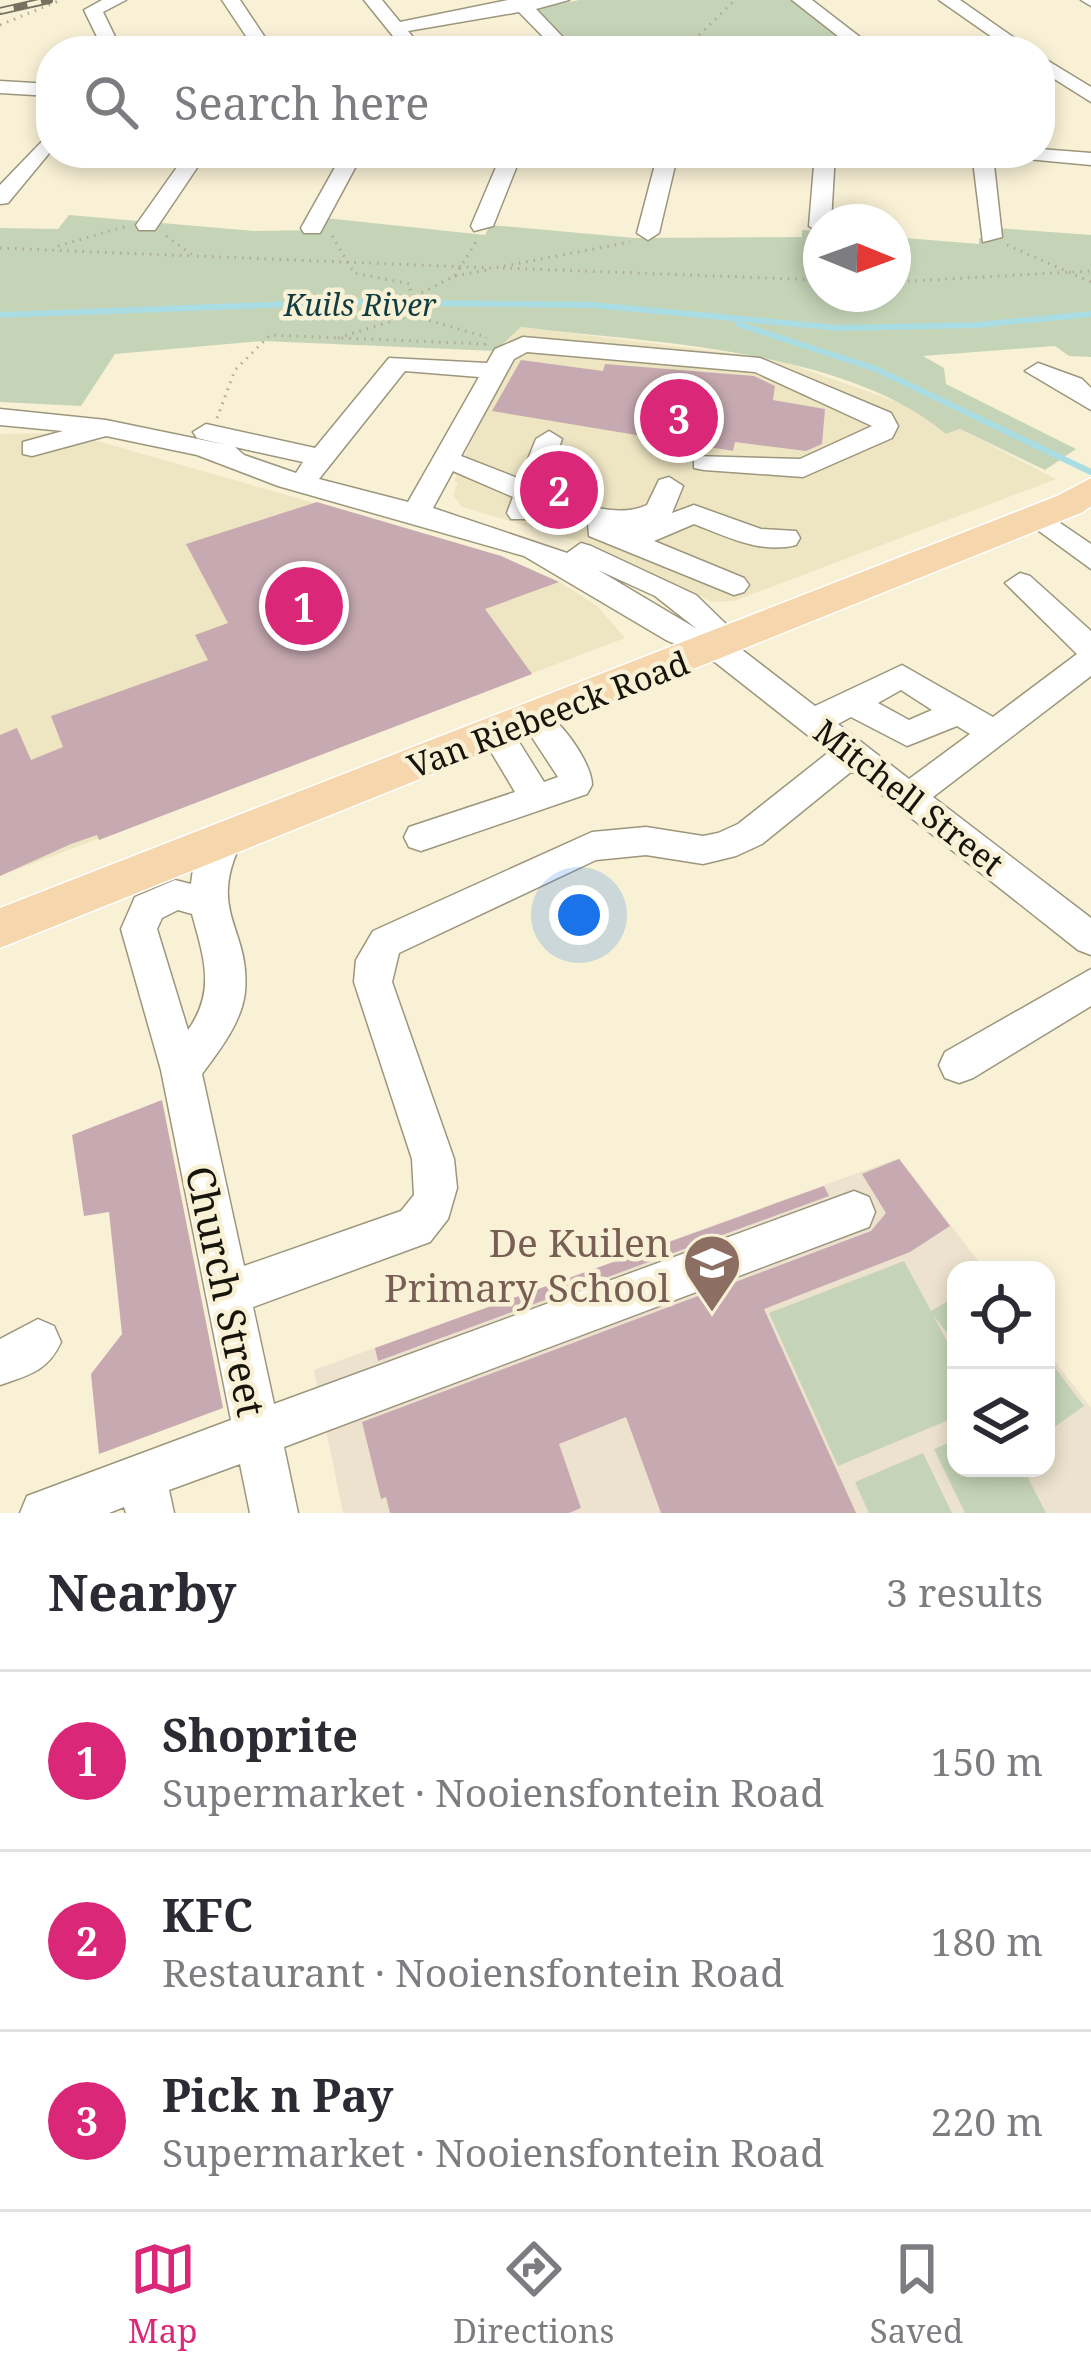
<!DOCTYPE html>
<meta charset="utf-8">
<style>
body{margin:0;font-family:"Noto Serif",serif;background:#f7f7f7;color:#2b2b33}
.controls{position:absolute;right:36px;bottom:36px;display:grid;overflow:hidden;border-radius:24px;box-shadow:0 6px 18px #0003}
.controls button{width:108px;height:108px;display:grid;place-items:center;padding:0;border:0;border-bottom:3px solid #e1e1e2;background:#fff;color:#2b2b33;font:60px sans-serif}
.compass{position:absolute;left:803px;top:204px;width:108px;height:108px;border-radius:50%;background:#fff;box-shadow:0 6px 18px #0003;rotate:91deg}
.you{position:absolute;left:579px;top:915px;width:42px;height:42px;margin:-30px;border:9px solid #fff;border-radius:50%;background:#1a73e8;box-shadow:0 0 0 18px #1a73e833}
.badge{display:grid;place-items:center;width:78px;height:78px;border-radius:50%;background:#db2777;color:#fff;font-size:39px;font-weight:700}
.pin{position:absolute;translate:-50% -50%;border:6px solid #fff;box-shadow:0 3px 12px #0006}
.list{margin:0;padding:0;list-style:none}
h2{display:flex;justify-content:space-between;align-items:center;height:156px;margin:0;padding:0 48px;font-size:51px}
h2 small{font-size:39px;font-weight:400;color:#7c7c81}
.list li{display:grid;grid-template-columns:78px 1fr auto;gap:36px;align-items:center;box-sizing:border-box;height:180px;padding:0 48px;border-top:3px solid #e1e1e2}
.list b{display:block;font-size:45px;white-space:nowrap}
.list p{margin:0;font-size:39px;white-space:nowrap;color:#7c7c81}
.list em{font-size:39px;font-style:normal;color:#7c7c81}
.icon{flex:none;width:66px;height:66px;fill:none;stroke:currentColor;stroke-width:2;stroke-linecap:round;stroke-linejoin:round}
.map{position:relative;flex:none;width:1091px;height:1513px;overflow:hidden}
.search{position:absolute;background:#fff;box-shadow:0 6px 18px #0003;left:36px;right:36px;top:36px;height:132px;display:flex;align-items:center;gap:30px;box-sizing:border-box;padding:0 42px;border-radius:48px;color:#7c7c81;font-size:45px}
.sheet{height:696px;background:#fff}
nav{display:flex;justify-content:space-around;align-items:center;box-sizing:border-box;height:168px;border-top:3px solid #e1e1e2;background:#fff;font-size:33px;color:#7c7c81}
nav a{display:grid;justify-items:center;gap:6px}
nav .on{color:#db2777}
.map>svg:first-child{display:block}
</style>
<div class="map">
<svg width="1091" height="1513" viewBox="0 0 1091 1513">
<rect width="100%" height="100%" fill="#f8f1d6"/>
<g fill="#eee6c3">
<polygon points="521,327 773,358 917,409 946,434 960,429 1056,479 734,601 712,602 592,545 462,507 453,495 458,483 454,481 507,357 495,351"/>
<polygon points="69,433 501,556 560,582 597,606 625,638 0,876 0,434"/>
</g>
<polygon fill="#ece2cd" points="899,1158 985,1270 956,1270 956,1468 1046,1468 1046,1350 1091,1408 1091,1513 343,1513 314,1370"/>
<g fill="#c5d4b7">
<polygon points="579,0 795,0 862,51 573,51 536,9"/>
<path d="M69 215 254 231 319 230 325 218 485 235 490 225 635 238 802 237V230L821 231V294H893V237L979 244V238L998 239 997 228 1091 235V357L1069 356 1055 346 923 356 944 368 946 384 1076 449 1045 470 960 429 946 434C845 348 650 343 521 327L495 351 263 341 115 354 81 406 0 402V228L58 229Z"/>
<polygon points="904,1261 931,1311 956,1296 956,1344 933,1315 956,1359 956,1417 838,1466 769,1313"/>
<polygon points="1046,1356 1084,1406 1046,1433"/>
<polygon points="956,1440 956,1468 1023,1468 1046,1513 965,1513 934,1449"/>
<polygon points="923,1453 952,1513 869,1513 855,1482"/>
</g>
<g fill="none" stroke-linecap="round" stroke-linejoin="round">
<g stroke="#aadce3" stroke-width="6">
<polyline points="0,315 346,302 593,305 839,328 977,325 1091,314"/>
<polyline points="738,324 876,369 1091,472"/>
</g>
</g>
<g fill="#c7a9b1">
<polygon points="521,360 603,371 605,364 754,376 775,386 773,400 825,409 822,444 806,451 735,442 733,451 492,411"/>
<polygon points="317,502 501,556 559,582 485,609 532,674 99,840 97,835 71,844 0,876 0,735 17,728 31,760 63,747 51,716 208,660 195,635 228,623 186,544"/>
<polygon points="162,1100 223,1408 99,1454 91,1374 122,1334 109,1212 84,1216 72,1135"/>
<polygon points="899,1159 950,1226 910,1252 764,1309 856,1513 661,1513 626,1417 559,1444 581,1508 569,1513 390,1513 386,1497 381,1499 362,1422 871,1231 886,1213 862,1174"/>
<polygon points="824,1186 829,1196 378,1361 375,1348"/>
</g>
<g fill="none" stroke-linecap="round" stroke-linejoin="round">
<g stroke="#9c967d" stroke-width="3">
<g id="minor">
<polygon points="102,0 126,0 103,12 122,51 104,51 84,10"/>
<polygon points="222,0 240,0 274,51 256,51"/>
<polygon points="364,0 382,0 400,22 508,0 569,0 536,9 576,51 557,51 519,12 408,31 424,51 405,51"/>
<polygon points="792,0 812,0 878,51 857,51"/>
<polygon points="939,0 960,0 1033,51 1012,51"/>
<polygon points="1081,0 1091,0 1091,6"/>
<polygon points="1040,56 1091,87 1091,102 1040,70"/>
<polygon points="0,81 51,84 51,96 0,93"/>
<polygon points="51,132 51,151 8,203 0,204 0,185"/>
<polygon points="1040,149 1091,153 1091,165 993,156 1002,237 983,242 972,153"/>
<polygon points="187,153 207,153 155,230 139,230 136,225"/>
<polygon points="343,153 363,153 320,233 304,233 301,228"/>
<polygon points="502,153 522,153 493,226 474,231 471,226"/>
<polygon points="658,153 678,153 659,233 648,240 637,233"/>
<polygon points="815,153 835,153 831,222 821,222 820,233 809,226"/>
<path d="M523 337 760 358 891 413 898 426 892 438 803 477 704 470 694 468V456L800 459 872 426 755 372 527 352 514 359 461 456 520 479 536 439 549 431 562 439 544 489C576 501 613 520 647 505L659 480 669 477 683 486 672 513 694 505 761 529 796 531 800 538 796 545C760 554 728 537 694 524L654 541 744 578 749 585 744 592 734 595 589 536 588 523 537 507 531 519H511L507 513 513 497 453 471 433 508 567 553 581 543 591 546 696 595 729 627 741 649 815 706 902 665 993 717 1077 654 1005 583 1020 573 1030 576 1091 631V676L933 797 1091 918V955L1078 950 852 771 762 844 736 856 703 864 646 855 596 860 399 953 392 982 454 1159 457 1188 448 1219 430 1242 253 1307 274 1404 854 1191 869 1197 875 1212 869 1227 284 1447 298 1513H250L240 1464 169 1490 174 1513H126L124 1507 109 1513H20L27 1496 231 1420 161 1070 121 929 135 897 175 880 191 884 194 861 214 829H238L243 839C205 913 251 927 245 992 242 1022 219 1051 202 1074L244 1266 401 1211 414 1195 412 1159 354 982 356 960 373 931 592 832 646 827 703 836 718 833 738 824 829 752 716 663 666 640 524 556 278 486 197 455 106 436 32 456 23 454V442L63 431 0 425V409L106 420 227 445 197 438 193 432 206 424 315 448 389 358 487 363 495 349ZM405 371 479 377 408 502 319 479ZM235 447 303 462 296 473 244 455ZM598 570 655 596 697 629ZM901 690 932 710 909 720 878 703ZM851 717 907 746 957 726 970 734 909 779 838 724ZM178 910 192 914C204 958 216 991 188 1030L157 929 162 918Z"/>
<polygon points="1038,363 1082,379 1091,388 1091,410 1025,371"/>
<polygon points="1038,508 1091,544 1091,569 1028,523 1024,517"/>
<path d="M536 707C557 714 592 762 592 785L587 794 421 851 409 847 404 837 409 827 515 792 481 735 485 726H509L544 782 558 777 520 719Z"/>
<polygon points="1091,969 1091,1006 973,1078 959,1083 945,1078 939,1065 945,1052"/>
<path d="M38 1319 54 1326 61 1342C48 1371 29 1375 0 1385V1339Z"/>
</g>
</g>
<g stroke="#fff" stroke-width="3">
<polygon id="major" points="1091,478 1091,506 1083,512 0,948 0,908 1057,496"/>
</g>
<g stroke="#b0aa95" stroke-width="3" stroke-dasharray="1.5 6" stroke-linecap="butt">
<polyline points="0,25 61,0"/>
<polyline points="703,37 719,51"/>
<polyline points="683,51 735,0"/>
<polyline points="166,236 194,256 494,268 630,242"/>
<polyline points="332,236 354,273 410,284 411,315 486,337"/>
<polyline points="1007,245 1091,282"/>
<polyline points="58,246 127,226"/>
<polyline points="0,248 192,256"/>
<polyline points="503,268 821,280"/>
<polyline points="455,276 492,269"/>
<polyline points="893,282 1091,271"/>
<polyline points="415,296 455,276 476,242"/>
<polyline points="338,338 411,315"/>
<polyline points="217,418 235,370 270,335 485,344 486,337"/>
</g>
<use href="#minor" fill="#fff" fill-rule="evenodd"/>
<use href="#major" fill="#f6d6ad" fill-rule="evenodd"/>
<g stroke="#767261" stroke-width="8">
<polyline id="rail" points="0,11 49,0"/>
</g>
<use href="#rail" stroke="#f8f1d6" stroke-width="4.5" stroke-dasharray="14" stroke-linecap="butt"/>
</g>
<defs>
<g id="school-pin" transform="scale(3)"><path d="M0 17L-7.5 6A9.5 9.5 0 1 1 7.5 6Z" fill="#8d6e63" stroke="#f8f1d6"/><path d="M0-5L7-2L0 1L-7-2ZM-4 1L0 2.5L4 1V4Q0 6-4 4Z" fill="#fff"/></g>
</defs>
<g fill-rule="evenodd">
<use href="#school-pin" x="712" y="1263"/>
</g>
<g text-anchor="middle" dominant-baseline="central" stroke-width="9" stroke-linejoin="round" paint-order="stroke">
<g font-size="30" font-style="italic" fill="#0f3d42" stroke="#f8f1d6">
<text x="360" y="304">Kuils River</text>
</g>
<g font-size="33" fill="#17150b" stroke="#f8f1d6">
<text transform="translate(548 714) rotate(-21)">Van Riebeeck Road</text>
<text transform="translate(909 797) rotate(38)">Mitchell Street</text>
</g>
<g font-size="39" fill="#785e54" stroke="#f8f1d6" text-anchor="end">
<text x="670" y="1241">De Kuilen<tspan x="670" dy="45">Primary School</tspan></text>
</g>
<g font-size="39" fill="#17150b" stroke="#f8f1d6">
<text transform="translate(227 1291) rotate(78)">Church Street</text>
</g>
</g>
</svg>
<div class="controls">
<button><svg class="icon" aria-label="locate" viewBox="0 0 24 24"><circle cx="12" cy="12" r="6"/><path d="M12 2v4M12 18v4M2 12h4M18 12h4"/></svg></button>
<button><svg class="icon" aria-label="layers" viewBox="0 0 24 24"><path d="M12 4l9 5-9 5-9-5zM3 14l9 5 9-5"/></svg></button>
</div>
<svg class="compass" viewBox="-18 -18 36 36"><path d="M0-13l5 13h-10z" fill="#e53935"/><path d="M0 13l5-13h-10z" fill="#7c7c81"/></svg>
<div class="you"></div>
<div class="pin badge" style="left:304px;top:606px">1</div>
<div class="pin badge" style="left:559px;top:490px">2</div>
<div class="pin badge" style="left:679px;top:418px">3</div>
<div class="search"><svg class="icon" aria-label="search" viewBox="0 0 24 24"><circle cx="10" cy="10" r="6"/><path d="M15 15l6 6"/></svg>Search here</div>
</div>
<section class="sheet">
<h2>Nearby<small>3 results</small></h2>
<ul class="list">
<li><span class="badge">1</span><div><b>Shoprite</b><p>Supermarket · Nooiensfontein Road</p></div><em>150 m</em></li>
<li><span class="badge">2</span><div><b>KFC</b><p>Restaurant · Nooiensfontein Road</p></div><em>180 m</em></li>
<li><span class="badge">3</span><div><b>Pick n Pay</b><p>Supermarket · Nooiensfontein Road</p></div><em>220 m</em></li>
</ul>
</section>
<nav>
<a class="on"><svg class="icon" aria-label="map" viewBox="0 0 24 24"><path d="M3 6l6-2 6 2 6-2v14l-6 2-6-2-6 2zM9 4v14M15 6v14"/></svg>Map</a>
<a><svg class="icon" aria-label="directions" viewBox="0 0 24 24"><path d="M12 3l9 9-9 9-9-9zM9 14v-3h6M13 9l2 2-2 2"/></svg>Directions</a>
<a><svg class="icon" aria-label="saved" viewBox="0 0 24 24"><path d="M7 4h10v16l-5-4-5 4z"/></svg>Saved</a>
</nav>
